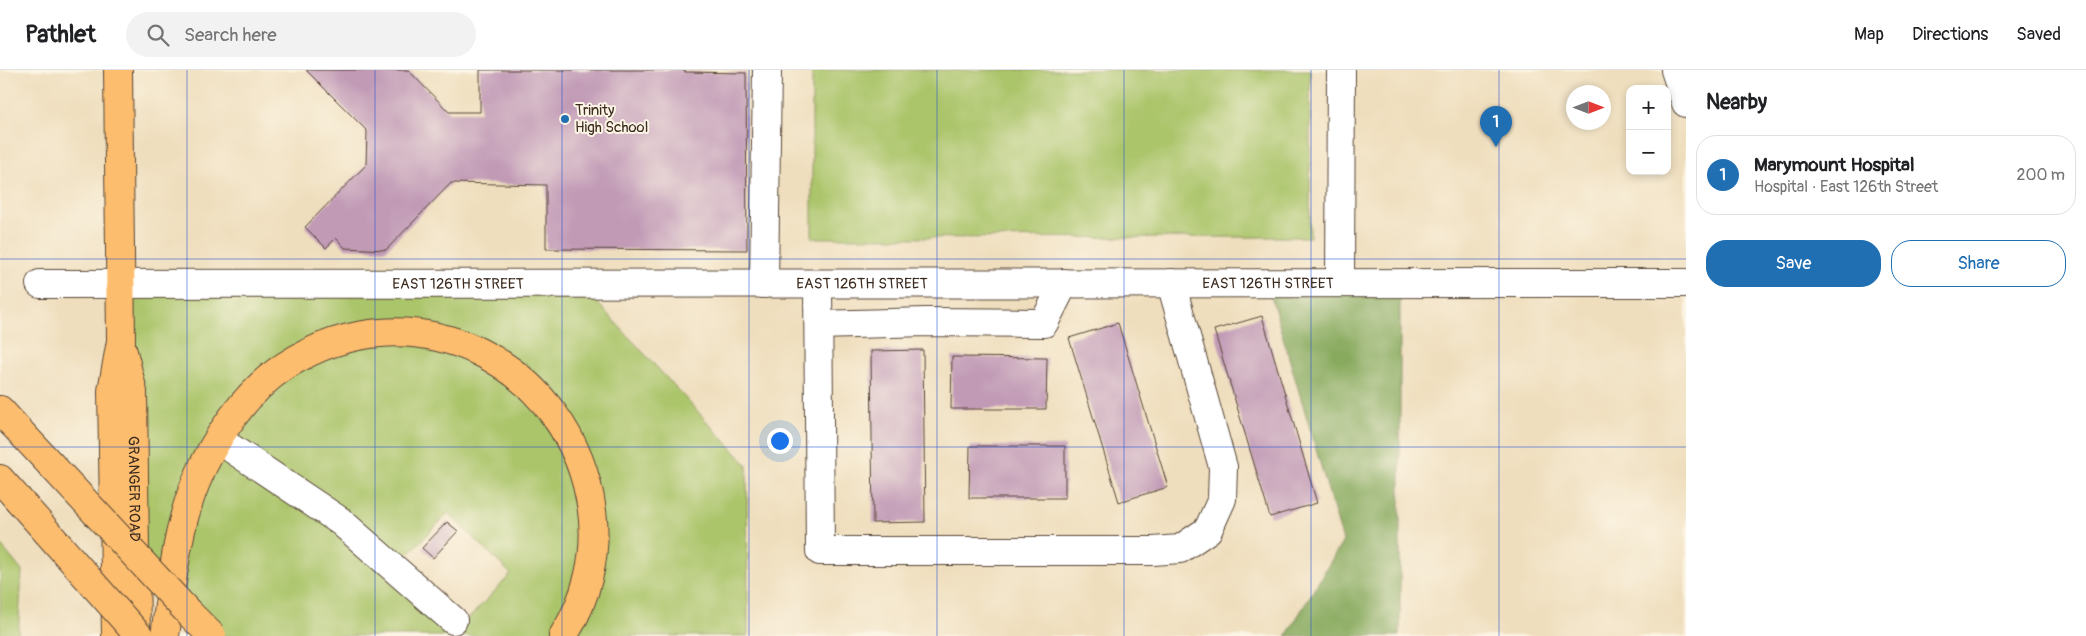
<!DOCTYPE html>
<meta charset="utf-8">
<style>
body{margin:0;font-family:Pangolin,sans-serif;background:#f2f2f2;color:#202124}
.controls{position:absolute;right:15px;top:15px;display:grid;overflow:hidden;border-radius:10px;box-shadow:0 2px 8px #0003}
.controls button{width:45px;height:45px;display:grid;place-items:center;padding:0;border:0;border-bottom:1px solid #e0e0e0;background:#fff;color:#202124;font:25px sans-serif}
.compass{position:absolute;left:1566px;top:15px;width:45px;height:45px;border-radius:50%;background:#fff;box-shadow:0 2px 8px #0003;rotate:90deg}
.you{position:absolute;left:779px;top:370px;width:18px;height:18px;margin:-12px;border:4px solid #fff;border-radius:50%;background:#1a73e8;box-shadow:0 0 0 8px #1a73e833}
.badge{display:grid;place-items:center;width:32px;height:32px;border-radius:50%;background:#1f6fb2;color:#fff;font-size:16px;font-weight:700}
.pin{position:absolute;translate:-50% -41px;filter:drop-shadow(0 1px 2px #0008)}
.pin::after{content:'';position:absolute;top:26px;width:18px;height:15px;background:inherit;clip-path:polygon(0 0,100% 0,50% 100%)}
.list{margin:0;padding:0;list-style:none}
h2{display:flex;justify-content:space-between;align-items:center;height:65px;margin:0;padding:0 20px;font-size:21px}
h2 small{font-size:16px;font-weight:400;color:#757577}
.list li{display:grid;grid-template-columns:32px 1fr auto;gap:15px;align-items:center;box-sizing:border-box;height:80px;margin:0 10px 10px;padding:0 10px;border:1px solid #e0e0e0;border-radius:20px}
.list b{display:block;font-size:19px;white-space:nowrap}
.list p{margin:0;font-size:16px;white-space:nowrap;color:#757577}
.list em{font-size:16px;font-style:normal;color:#757577}
.actions{display:flex;gap:10px;padding:15px 20px}
.actions a{flex:1;padding:11px 0;border:1px solid #1f6fb2;border-radius:20px;text-align:center;font-size:18px;color:#1f6fb2}
.actions .main{background:#1f6fb2;color:#fff}
.icon{flex:none;width:28px;height:28px;fill:none;stroke:currentColor;stroke-width:2;stroke-linecap:round;stroke-linejoin:round}
.map{position:relative;flex:none;width:1686px;height:566px;overflow:hidden}
header{display:flex;align-items:center;gap:30px;box-sizing:border-box;height:70px;padding:0 25px;background:#fff;border-bottom:1px solid #e0e0e0}
header strong{font-size:24px}
nav{display:flex;gap:28px;margin-inline-start:auto;font-size:18px}
.search{width:350px;height:45px;background:#f2f2f2;display:flex;align-items:center;gap:12px;box-sizing:border-box;padding:0 18px;border-radius:28px;color:#757577;font-size:19px}
main{display:flex}
aside{flex:1;background:#fff}
.map>svg:first-child{display:block}
</style>
<header>
<strong>Pathlet</strong>
<div class="search"><svg class="icon" aria-label="search" viewBox="0 0 24 24"><circle cx="10" cy="10" r="6"/><path d="M15 15l6 6"/></svg>Search here</div>
<nav><a>Map</a><a>Directions</a><a>Saved</a></nav>
</header>
<main>
<div class="map">
<svg width="1686" height="566" viewBox="0 0 1686 566">
<rect width="100%" height="100%" fill="#fcf5e5"/>
<filter id="ink" filterUnits="userSpaceOnUse"><feTurbulence type="fractalNoise" baseFrequency=".02" numOctaves="2"/><feDisplacementMap in="SourceGraphic" scale="10" xChannelSelector="R" yChannelSelector="G"/><feConvolveMatrix kernelMatrix="1 2 1 2 8 2 1 2 1" color-interpolation-filters="sRGB"/></filter>
<filter id="wash" filterUnits="userSpaceOnUse"><feTurbulence type="fractalNoise" baseFrequency=".0096" numOctaves="4" result="noise"/><feDisplacementMap in="SourceGraphic" scale="20" xChannelSelector="R" yChannelSelector="G"/><feGaussianBlur stdDeviation="1.12" result="paint"/><feColorMatrix in="noise" values="0 0 0 0 0 0 0 0 0 0 0 0 0 0 0 0 0 1.4 0 .05"/><feComposite in="paint" operator="in"/></filter>
<g filter="url(#wash)">
<rect width="100%" height="100%" fill="#efdebd"/>
<g fill="#abc56a" stroke="#737844">
<polygon points="812,0 1310,0 1310,167 812,168"/>
<polygon points="120,214 580,214 747,395 748,566 452,566 511,504 448,443 387,506 448,566 210,566 110,459"/>
<polygon points="0,474 22,501 18,566 0,566"/>
</g>
<polygon fill="#88aa5e" stroke="#626a3e" points="1267,213 1400,213 1400,566 1286,566 1343,471"/>
<g id="blocks">
<g fill="#c19ab6">
<polygon points="306,0 408,0 449,42 480,42 480,0 685,0 685,2 746,3 747,180 546,179 546,115 451,113 386,180 345,178 336,168 326,178 305,157 366,95 367,61"/>
<polygon points="1262,246 1317,433 1270,447 1214,260"/>
<polygon points="1118,253 1168,417 1119,432 1069,268"/>
<polygon points="923,280 925,452 873,453 871,281"/>
<polygon points="952,287 1047,288 1046,339 951,339"/>
<polygon points="970,376 1065,376 1065,428 969,428"/>
<polygon points="447,452 458,461 433,488 422,478"/>
</g>
</g>
</g>
<g filter="url(#ink)">
<use href="#blocks" fill-opacity="0" stroke="#564536" stroke-width="1"/>
<g fill="none" stroke-linecap="round" stroke-linejoin="round">
<g stroke="#564536" stroke-width="30">
<g id="minor">
<polyline points="1675,0 1686,33"/>
<polyline points="1340,213 1341,0"/>
<path id="s1" d="M40 214 1686 213"/>
<polyline points="764,214 767,0"/>
<polyline points="818,214 820,481 1153,481 1180,479 1208,460 1222,429 1223,397 1171,213"/>
<polyline points="819,255 926,252 1044,253 1064,213"/>
<polyline points="219,370 340,451 453,550"/>
</g>
</g>
<g stroke="#564536" stroke-width="30">
<g id="major">
<path id="s2" d="M123 282 133 322 136 566"/>
<polyline points="116,566 112,321 121,271 118,0"/>
</g>
</g>
<g stroke="#564536" stroke-width="30">
<g id="highway">
<polyline points="0,340 12,353"/>
<polyline points="0,409 17,428"/>
<path d="M165 566C172 515 176 460 196 412 214 369 245 322 285 296 412 213 572 292 592 441 598 483 587 530 563 566"/>
</g>
</g>
<use href="#minor" stroke="#fff" stroke-width="28"/>
<use href="#major" stroke="#fcbd6e" stroke-width="28"/>
<use href="#highway" stroke="#fcbd6e" stroke-width="28"/>
<g stroke="#564536" stroke-width="30" stroke-linecap="butt">
<g id="highway-bridge">
<polyline points="12,353 188,542 212,566"/>
<polyline points="17,428 139,566"/>
</g>
</g>
<use href="#highway-bridge" stroke="#fcbd6e" stroke-width="28"/>
</g>
</g>
<path fill="none" stroke="#1d4ed8" stroke-width="1" stroke-opacity="0.55" d="M187 0V566M375 0V566M562 0V566M749 0V566M937 0V566M1124 0V566M1311 0V566M1499 0V566M0 189H1686M0 377H1686"/>
<circle fill="#1f6fb2" stroke="#fcf5e5" stroke-width="2" cx="565" cy="49" r="5"/>
<g text-anchor="middle" dominant-baseline="central" stroke-width="4" stroke-linejoin="round" paint-order="stroke">
<g font-size="15" fill="#3b2a1e" stroke="#fcf5e5" text-anchor="start">
<text x="575" y="40">Trinity<tspan x="575" dy="17">High School</tspan></text>
</g>
<g font-size="15" fill="#3b2a1e" stroke="#fcf5e5">
<text stroke="none"><textPath href="#s1" startOffset="822">EAST 126TH STREET</textPath></text>
<text stroke="none"><textPath href="#s1" startOffset="1228">EAST 126TH STREET</textPath></text>
<text stroke="none"><textPath href="#s1" startOffset="418">EAST 126TH STREET</textPath></text>
<text stroke="none"><textPath href="#s2" startOffset="138">GRANGER ROAD</textPath></text>
</g>
</g>
</svg>
<div class="controls">
<button>+</button>
<button>−</button>
</div>
<svg class="compass" viewBox="-18 -18 36 36"><path d="M0-13l5 13h-10z" fill="#e53935"/><path d="M0 13l5-13h-10z" fill="#757577"/></svg>
<div class="you"></div>
<div class="pin badge" style="left:1496px;top:77px">1</div>
</div>
<aside>
<h2>Nearby<small></small></h2>
<ul class="list">
<li><span class="badge">1</span><div><b>Marymount Hospital</b><p>Hospital · East 126th Street</p></div><em>200 m</em></li>
</ul>
<div class="actions"><a class="main">Save</a><a>Share</a></div>
</aside>
</main>
